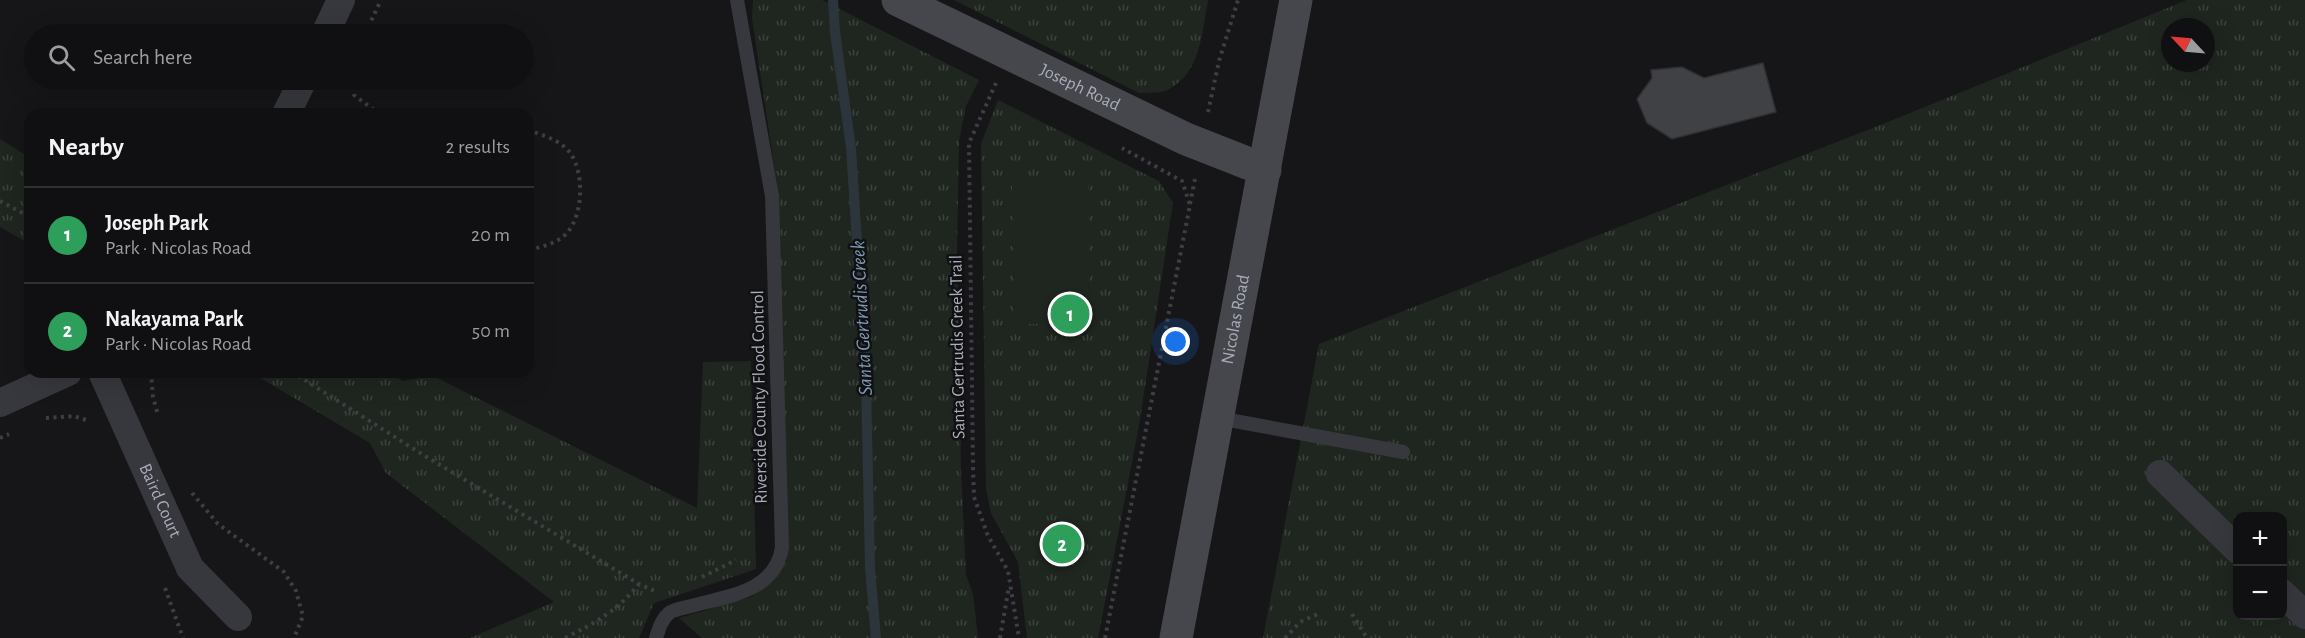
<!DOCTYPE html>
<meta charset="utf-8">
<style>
body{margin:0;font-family:"Alegreya Sans",sans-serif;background:#19191b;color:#f1f3f6}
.controls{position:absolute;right:18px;bottom:18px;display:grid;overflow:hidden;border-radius:12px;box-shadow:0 6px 24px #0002}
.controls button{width:54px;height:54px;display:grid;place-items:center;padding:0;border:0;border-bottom:2px solid #303032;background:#101012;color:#f1f3f6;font:30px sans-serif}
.compass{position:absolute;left:2161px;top:18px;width:54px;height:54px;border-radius:50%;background:#101012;box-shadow:0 6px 24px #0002;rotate:296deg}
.you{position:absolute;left:1176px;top:342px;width:21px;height:21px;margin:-15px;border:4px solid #fff;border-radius:50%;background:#1a73e8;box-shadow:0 0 0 9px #1a73e833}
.badge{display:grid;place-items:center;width:39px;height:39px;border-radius:50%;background:#d93025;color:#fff;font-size:20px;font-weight:700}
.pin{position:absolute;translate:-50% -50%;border:3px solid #fff;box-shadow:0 2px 6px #0006}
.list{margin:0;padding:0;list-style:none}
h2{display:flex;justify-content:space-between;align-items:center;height:78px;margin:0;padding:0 24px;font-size:26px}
h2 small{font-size:20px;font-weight:400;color:#9c9d9f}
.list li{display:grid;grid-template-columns:39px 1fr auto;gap:18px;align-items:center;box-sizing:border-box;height:96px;padding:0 24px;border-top:2px solid #303032}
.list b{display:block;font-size:22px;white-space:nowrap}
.list p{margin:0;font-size:20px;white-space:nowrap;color:#9c9d9f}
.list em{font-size:20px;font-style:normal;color:#9c9d9f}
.icon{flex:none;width:33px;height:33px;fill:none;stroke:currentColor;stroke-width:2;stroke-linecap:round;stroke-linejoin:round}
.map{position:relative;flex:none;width:2305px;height:638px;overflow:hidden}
.search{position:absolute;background:#101012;box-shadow:0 6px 24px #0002;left:24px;top:24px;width:510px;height:66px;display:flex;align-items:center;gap:15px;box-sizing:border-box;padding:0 21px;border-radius:33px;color:#9c9d9f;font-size:22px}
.panel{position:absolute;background:#101012;box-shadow:0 6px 24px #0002;left:24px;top:108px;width:510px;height:270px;border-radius:18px}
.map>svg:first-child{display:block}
</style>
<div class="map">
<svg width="2305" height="638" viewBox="0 0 2305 638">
<defs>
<pattern id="grass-tufts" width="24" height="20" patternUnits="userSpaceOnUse" patternTransform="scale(1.5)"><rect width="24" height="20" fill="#1e261f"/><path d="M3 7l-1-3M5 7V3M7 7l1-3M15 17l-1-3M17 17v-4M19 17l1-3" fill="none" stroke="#3c433d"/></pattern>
</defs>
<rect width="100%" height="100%" fill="#161618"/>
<g fill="url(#grass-tufts)" fill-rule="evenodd">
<polygon points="753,0 822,0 979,80 966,106 959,141 957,251 961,469 966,575 973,594 978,638 702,638 679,618 751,597 774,581 787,561 777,185 752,18"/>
<path d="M954 0H1208C1202 32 1201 74 1167 90 1160 94 1147 92 1139 93Z"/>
<path d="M2187 0H2305V638H1263L1319 344 1883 124ZM2170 27H2206V63H2170ZM2238 516H2282V616H2238Z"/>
<polygon points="998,100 1159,181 1173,203 1139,426 1098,638 1027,638 1018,562 991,513 986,490 981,144"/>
<polygon points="0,139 30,158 30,244 0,227"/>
<polygon points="751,361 756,569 654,603 639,638 470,638 554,602 386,473 370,443 250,372 386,372 403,381 433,376 697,508 703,362"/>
</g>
<polygon fill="#1e261f" points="1012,184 1088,184 1089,324 1014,324"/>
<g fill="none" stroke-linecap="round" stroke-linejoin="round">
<polyline stroke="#2c353c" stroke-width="10" points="833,0 835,32 851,148 866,382 870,568 876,638"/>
</g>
<polygon fill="#404145" stroke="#303034" stroke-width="1.5" points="1763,63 1776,112 1672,139 1647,123 1637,99 1652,78 1651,70 1682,67 1704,78"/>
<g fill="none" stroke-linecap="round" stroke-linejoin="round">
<g stroke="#3d3f44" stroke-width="4" stroke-dasharray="3 4.5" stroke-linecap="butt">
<polyline points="365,34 381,0"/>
<polyline points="349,80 354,95 374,110 385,114"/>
<polyline points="996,83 969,143 973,467 974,497 988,536 1008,571 1019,638"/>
<polyline points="1208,112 1219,61 1238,0"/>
<path d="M528 130C539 134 553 138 562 145 586 161 585 215 566 234 556 244 541 247 528 250"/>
<polyline points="0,201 30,217"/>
<polyline points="1190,204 1195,179"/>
<polyline points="151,372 153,397 158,415"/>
<polyline points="292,372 425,456 639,584 657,592"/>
<polyline points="46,418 74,416 89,421"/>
<polyline points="0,438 9,434"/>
<polyline points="192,493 218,524 284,572 296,591 303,616 294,638"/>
<polyline points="702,577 736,560"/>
<polyline points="165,588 183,638"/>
<polyline points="1352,614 1367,638"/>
<path d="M565 638C595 623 617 611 639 584"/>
<polyline points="1000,638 1009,586"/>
<polyline points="1105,638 1190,205 1182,181 1122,148"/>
<polyline points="1285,638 1300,622 1320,613"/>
</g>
<g stroke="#37383d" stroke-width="14">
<polyline points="1218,418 1403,452"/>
<path d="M656 638C659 629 661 620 669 613 674 609 684 608 691 606 727 596 776 592 782 547L772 196 737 0"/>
</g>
<g stroke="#37383d" stroke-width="28">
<polyline points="325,34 341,0"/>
<polyline points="286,114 303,80"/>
<path id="s1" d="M102 372 190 568 238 617"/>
<polyline points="0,403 68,372"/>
<polyline points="2160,474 2238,550"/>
<polyline points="2282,593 2305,615"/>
</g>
<g stroke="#45474d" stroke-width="33">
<path id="s2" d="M898 0 1186 139 1265 170"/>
<path id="s3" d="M1176 638 1296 0"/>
</g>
</g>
<g text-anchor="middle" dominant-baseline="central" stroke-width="5" stroke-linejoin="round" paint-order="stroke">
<g font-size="18" fill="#a8adb8" stroke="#111113">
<text stroke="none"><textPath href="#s2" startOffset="202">Joseph Road</textPath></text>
<text stroke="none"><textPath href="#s3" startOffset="324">Nicolas Road</textPath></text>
<text transform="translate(958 347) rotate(-91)">Santa Gertrudis Creek Trail</text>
<text transform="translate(760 397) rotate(-91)">Riverside County Flood Control</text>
<text stroke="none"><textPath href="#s1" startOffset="141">Baird Court</textPath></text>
</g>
<g font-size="20" font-style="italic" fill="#7f9bb3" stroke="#111113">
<text transform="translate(862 318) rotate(-93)">Santa Gertrudis Creek</text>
</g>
</g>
</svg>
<div class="controls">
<button>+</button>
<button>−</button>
</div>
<svg class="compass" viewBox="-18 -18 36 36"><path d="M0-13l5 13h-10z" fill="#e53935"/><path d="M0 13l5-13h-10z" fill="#9c9d9f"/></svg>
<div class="you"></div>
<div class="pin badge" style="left:1070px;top:314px;background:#2e9e5b">1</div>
<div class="pin badge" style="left:1062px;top:544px;background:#2e9e5b">2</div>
<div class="search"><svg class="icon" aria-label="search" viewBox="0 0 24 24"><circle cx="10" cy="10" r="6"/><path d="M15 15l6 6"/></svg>Search here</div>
<section class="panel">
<h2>Nearby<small>2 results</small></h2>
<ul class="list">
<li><span class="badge" style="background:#2e9e5b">1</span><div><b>Joseph Park</b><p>Park · Nicolas Road</p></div><em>20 m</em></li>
<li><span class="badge" style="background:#2e9e5b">2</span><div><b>Nakayama Park</b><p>Park · Nicolas Road</p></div><em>50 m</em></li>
</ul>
</section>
</div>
